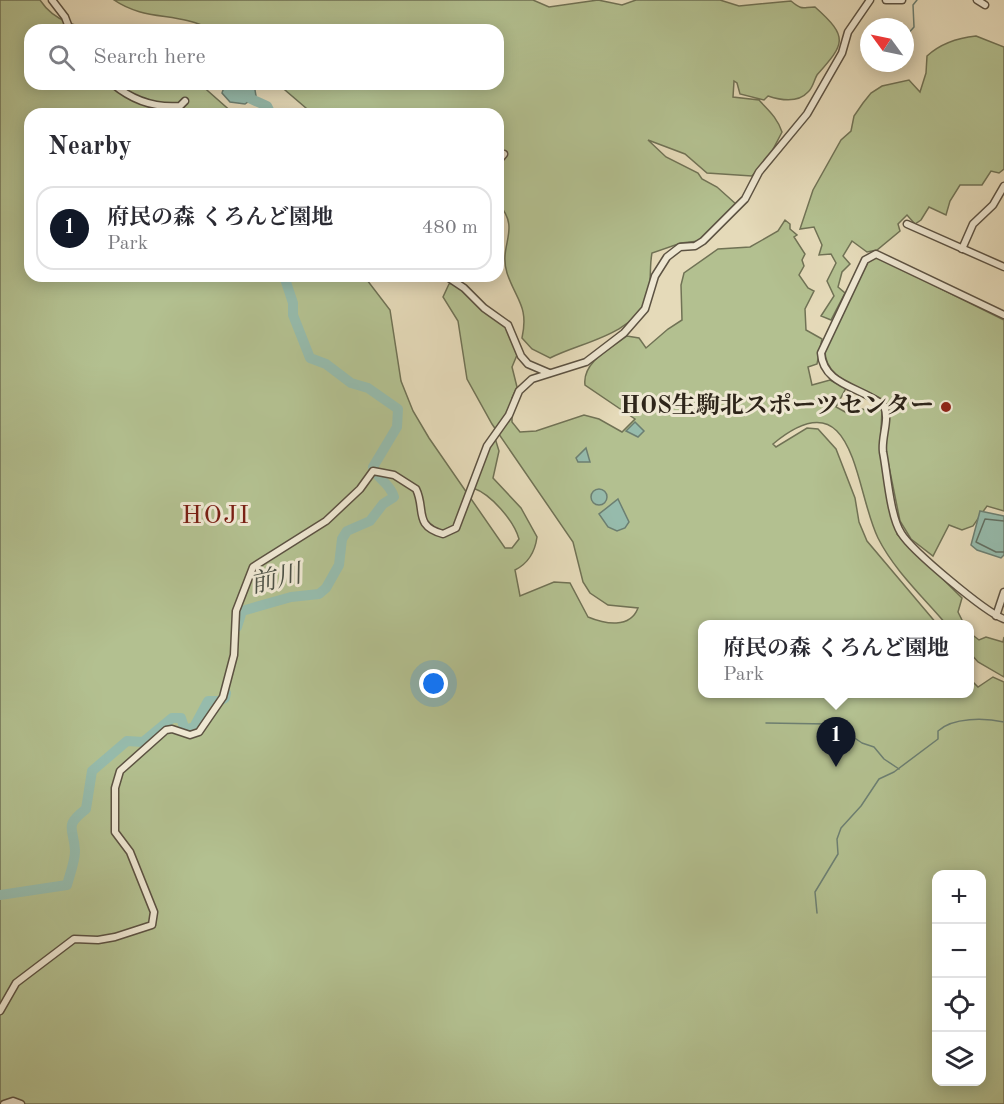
<!DOCTYPE html>
<meta charset="utf-8">
<style>
body{margin:0;font-family:"Old Standard TT","Noto Serif JP",serif;background:#f7f7f7;color:#2b2b33}
.controls{position:absolute;right:18px;bottom:18px;display:grid;overflow:hidden;border-radius:12px;box-shadow:0 3px 15px #0003}
.controls button{width:54px;height:54px;display:grid;place-items:center;padding:0;border:0;border-bottom:2px solid #e1e1e2;background:#fff;color:#2b2b33;font:30px sans-serif}
.compass{position:absolute;left:860px;top:18px;width:54px;height:54px;border-radius:50%;background:#fff;box-shadow:0 3px 15px #0003;rotate:303deg}
.you{position:absolute;left:434px;top:684px;width:21px;height:21px;margin:-15px;border:4px solid #fff;border-radius:50%;background:#1a73e8;box-shadow:0 0 0 9px #1a73e833}
.badge{display:grid;place-items:center;width:39px;height:39px;border-radius:50%;background:#111827;color:#fff;font-size:20px;font-weight:700}
.pin{position:absolute;translate:-50% -50px;filter:drop-shadow(0 2px 3px #0008)}
.pin::after{content:'';position:absolute;top:32px;width:21px;height:18px;background:inherit;clip-path:polygon(0 0,100% 0,50% 100%)}
.popup{position:absolute;left:698px;top:620px;width:276px;height:78px;box-sizing:border-box;display:grid;place-content:center;border-radius:12px;background:#fff;filter:drop-shadow(0 2px 4px #0005);font-size:20px;white-space:nowrap;color:#7c7c81}
.popup b{font-size:22px;color:#2b2b33}
.popup::after{content:'';position:absolute;left:50%;top:100%;margin-left:-12px;border:12px solid transparent;border-top-color:#fff}
.list{margin:0;padding:0;list-style:none}
h2{display:flex;justify-content:space-between;align-items:center;height:78px;margin:0;padding:0 24px;font-size:26px}
h2 small{font-size:20px;font-weight:400;color:#7c7c81}
.list li{display:grid;grid-template-columns:39px 1fr auto;gap:18px;align-items:center;box-sizing:border-box;height:84px;margin:0 12px 12px;padding:0 12px;border:2px solid #e1e1e2;border-radius:18px}
.list b{display:block;font-size:22px;white-space:nowrap}
.list p{margin:0;font-size:20px;white-space:nowrap;color:#7c7c81}
.list em{font-size:20px;font-style:normal;color:#7c7c81}
.icon{flex:none;width:33px;height:33px;fill:none;stroke:currentColor;stroke-width:2;stroke-linecap:round;stroke-linejoin:round}
.map{position:relative;flex:none;width:1004px;height:1104px;overflow:hidden}
.search{position:absolute;background:#fff;box-shadow:0 3px 15px #0003;left:24px;top:24px;width:480px;height:66px;display:flex;align-items:center;gap:15px;box-sizing:border-box;padding:0 21px;border-radius:18px;color:#7c7c81;font-size:22px}
.panel{position:absolute;background:#fff;box-shadow:0 3px 15px #0003;left:24px;top:108px;width:480px;height:174px;border-radius:18px}
.map>svg:first-child{display:block}
</style>
<div class="map">
<svg width="1004" height="1104" viewBox="0 0 1004 1104">
<rect width="100%" height="100%" fill="#e5dab9"/>
<filter id="stains"><feTurbulence type="fractalNoise" baseFrequency=".00333" numOctaves="4"/><feColorMatrix values="0 0 0 0 .2 0 0 0 0 .09 0 0 0 0 .02 0 0 0 .5 -.17"/></filter>
<radialGradient id="worn" r=".72"><stop offset=".6" stop-color="#630" stop-opacity="0"/><stop offset="1" stop-color="#630" stop-opacity=".3"/></radialGradient>
<g fill="#b3c090" stroke="#707255" stroke-width="1.5" fill-rule="evenodd">
<path d="M0 0H40C55 23 80 28 106 30H30V84H200L234 114H30V276H364L390 310 401 381 413 411 429 438 505 548H512L519 539C514 521 491 494 473 488L485 454 495 438 499 451 493 478 521 508 537 537C535 552 529 563 515 570L520 596 554 582 570 583 588 617C605 624 630 629 638 608L608 605 590 593 583 582 573 542 492 424 467 379 458 321 443 297 449 284 454 282 505 323 517 355 512 367 517 387 512 398V422L520 432 536 431 584 415 599 419 622 432 635 419 585 385C582 362 611 348 627 336L639 338 646 348 668 329 682 320 681 285 684 273 718 249 750 247 778 231 785 220 790 224V229L797 235 794 237 805 254 802 260 804 266 799 275 808 288 814 291 805 309 806 330 822 339 817 364 808 367 812 385 830 380 846 388 836 407 847 413 855 407 873 412 877 404 882 409 880 453 897 534 962 598 958 612 964 624H946C923 597 894 570 878 538 854 489 856 375 773 444L776 447 807 428 818 429 836 449 855 498 859 522 867 541 937 624H702V694H970V672V679L978 687 993 677 1004 682V1104H0ZM936 874H982V1082H936Z"/>
<path d="M114 0H533L549 7 598 0 622 5 636 0H720L739 6 791 1C803 11 802 7 815 7 850 38 844 44 817 75 814 80 813 88 808 92 798 103 780 100 768 96L764 100 740 94 737 83 734 81 733 97 759 100C768 110 777 117 782 132L770 155 752 176 707 173 685 154 648 140 666 157 698 173 702 179 717 187 737 205 699 241 681 243 652 253C649 267 652 286 647 299 631 336 581 342 550 358L532 349 522 338C529 306 516 300 507 273 498 244 522 230 498 203V114H313L278 84H498V30H212C178 11 146 22 114 0Z"/>
<path d="M976 36 1004 47V169L999 173 991 171 982 185H960L950 201 946 215 929 207 921 220 915 224 907 215 898 224 900 231 877 250 867 252 852 241 843 256 850 264 842 272 838 287 845 293 831 320 821 316 834 296 827 281 836 263 831 254 819 255 822 245 814 227 800 229 813 190 841 140 851 131 854 116 863 103 871 93 882 86 909 80 920 92 926 73 927 56C940 44 957 38 976 36Z"/>
<path d="M877 257 1004 320V511L987 506 973 526 962 530 949 525 933 556 911 539 900 521 885 447 889 417 885 401C862 386 823 381 825 348L868 262Z"/>
<polygon points="970,633 979,640 986,637 1003,642 1004,637 1004,677 978,662 970,653"/>
</g>
<g fill="#96bbac" stroke="#6c7f72" stroke-width="1.5">
<polygon points="225,84 254,84 256,96 245,104 230,102 222,93"/>
<polygon points="635,422 644,431 638,437 626,431"/>
<polygon points="586,448 590,462 578,462 576,458"/>
<circle cx="599" cy="497" r="8"/>
<polygon points="618,499 629,522 625,528 617,531 608,527 599,514"/>
<polygon points="980,511 1004,516 1004,555 1001,558 977,550 971,545"/>
</g>
<g fill="none" stroke-linecap="round" stroke-linejoin="round">
<polyline stroke="#627063" stroke-width="1.5" points="1004,521 985,519 976,542 996,552 1004,552"/>
<g stroke="#6c7f72" stroke-width="1.5">
<polyline points="905,37 914,27 913,5 917,0"/>
<polyline points="766,723 828,724 840,728 862,743 874,747 884,759 899,769"/>
<path d="M817 913 815 892 838 854 837 839 841 828 861 806 879 779 894 772 938 739V731C953 717 985 718 1004 722"/>
</g>
<g stroke="#96bbac" stroke-width="10">
<polyline points="251,99 267,106 271,114"/>
<path d="M237 627 242 611 291 597 319 594 326 588 339 565 342 539 347 531 370 521 383 504 394 497C389 481 377 480 373 467L397 427 398 409 368 388 351 383 326 364 310 358 293 315V303L284 276"/>
<path d="M0 895 67 885C70 874 75 861 75 851 74 827 63 827 86 809L92 771 127 741 143 742 172 718H181L185 730 194 727 208 701H219L225 698 226 693"/>
</g>
<g stroke="#5c5242" stroke-width="9">
<g id="minor">
<polyline points="52,0 65,17 70,30"/>
<polyline points="886,0 902,0"/>
<polyline points="977,0 985,5"/>
<path d="M113 84C132 100 155 108 180 106L185 101"/>
<polyline points="498,161 504,154"/>
<polyline points="907,224 1004,267"/>
<polyline points="962,249 973,224 993,205 1004,186"/>
<polyline points="446,276 464,288 484,308 508,325 521,356 528,364 549,373"/>
<path d="M1004 315 876 254 865 260 821 353C823 386 863 387 884 406 890 420 881 437 883 452 887 472 890 516 901 533 912 551 985 612 1004 619"/>
<polyline points="996,616 1004,592"/>
<path d="M0 1011 16 983 74 939 98 940 115 937 152 925 154 912 130 852 115 832V788L120 771 166 730 172 729 190 735 199 732 223 697 234 655 236 611 253 567 326 521 360 489 373 471 394 475 416 489C426 509 413 526 443 534L456 528 487 446 509 415 519 391 532 379 586 362 624 333 645 309 655 276 667 257 680 247 695 246 703 241 745 199 759 172 807 114 842 53 848 32 870 0"/>
<polyline points="4,1104 13,1101 21,1104"/>
</g>
</g>
<use href="#minor" stroke="#eee7d2" stroke-width="6"/>
</g>
<circle fill="#8f2418" stroke="#eee7d2" stroke-width="2" cx="946" cy="407" r="6"/>
<g text-anchor="middle" dominant-baseline="central" stroke-width="6" stroke-linejoin="round" paint-order="stroke">
<g font-size="24" font-weight="bold" fill="#2e251a" stroke="#eee7d2" text-anchor="end">
<text x="934" y="407">HOS生駒北スポーツセンター</text>
</g>
<g font-size="26" letter-spacing="1.5" fill="#7a1f14" stroke="#eee7d2">
<text x="216" y="516">HOJI</text>
</g>
<g font-size="26" font-style="italic" fill="#4d5246" stroke="#eee7d2">
<text transform="translate(276 580) rotate(-13)">前川</text>
</g>
</g>
<rect width="100%" height="100%" filter="url(#stains)"/>
<rect width="100%" height="100%" fill="url(#worn)"/>
</svg>
<div class="controls">
<button>+</button>
<button>−</button>
<button><svg class="icon" aria-label="locate" viewBox="0 0 24 24"><circle cx="12" cy="12" r="6"/><path d="M12 2v4M12 18v4M2 12h4M18 12h4"/></svg></button>
<button><svg class="icon" aria-label="layers" viewBox="0 0 24 24"><path d="M12 4l9 5-9 5-9-5zM3 14l9 5 9-5"/></svg></button>
</div>
<svg class="compass" viewBox="-18 -18 36 36"><path d="M0-13l5 13h-10z" fill="#e53935"/><path d="M0 13l5-13h-10z" fill="#7c7c81"/></svg>
<div class="you"></div>
<div class="pin badge" style="left:836px;top:767px">1</div>
<div class="popup"><b>府民の森 くろんど園地</b>Park</div>
<div class="search"><svg class="icon" aria-label="search" viewBox="0 0 24 24"><circle cx="10" cy="10" r="6"/><path d="M15 15l6 6"/></svg>Search here</div>
<section class="panel">
<h2>Nearby<small></small></h2>
<ul class="list">
<li><span class="badge">1</span><div><b>府民の森 くろんど園地</b><p>Park</p></div><em>480 m</em></li>
</ul>
</section>
</div>
